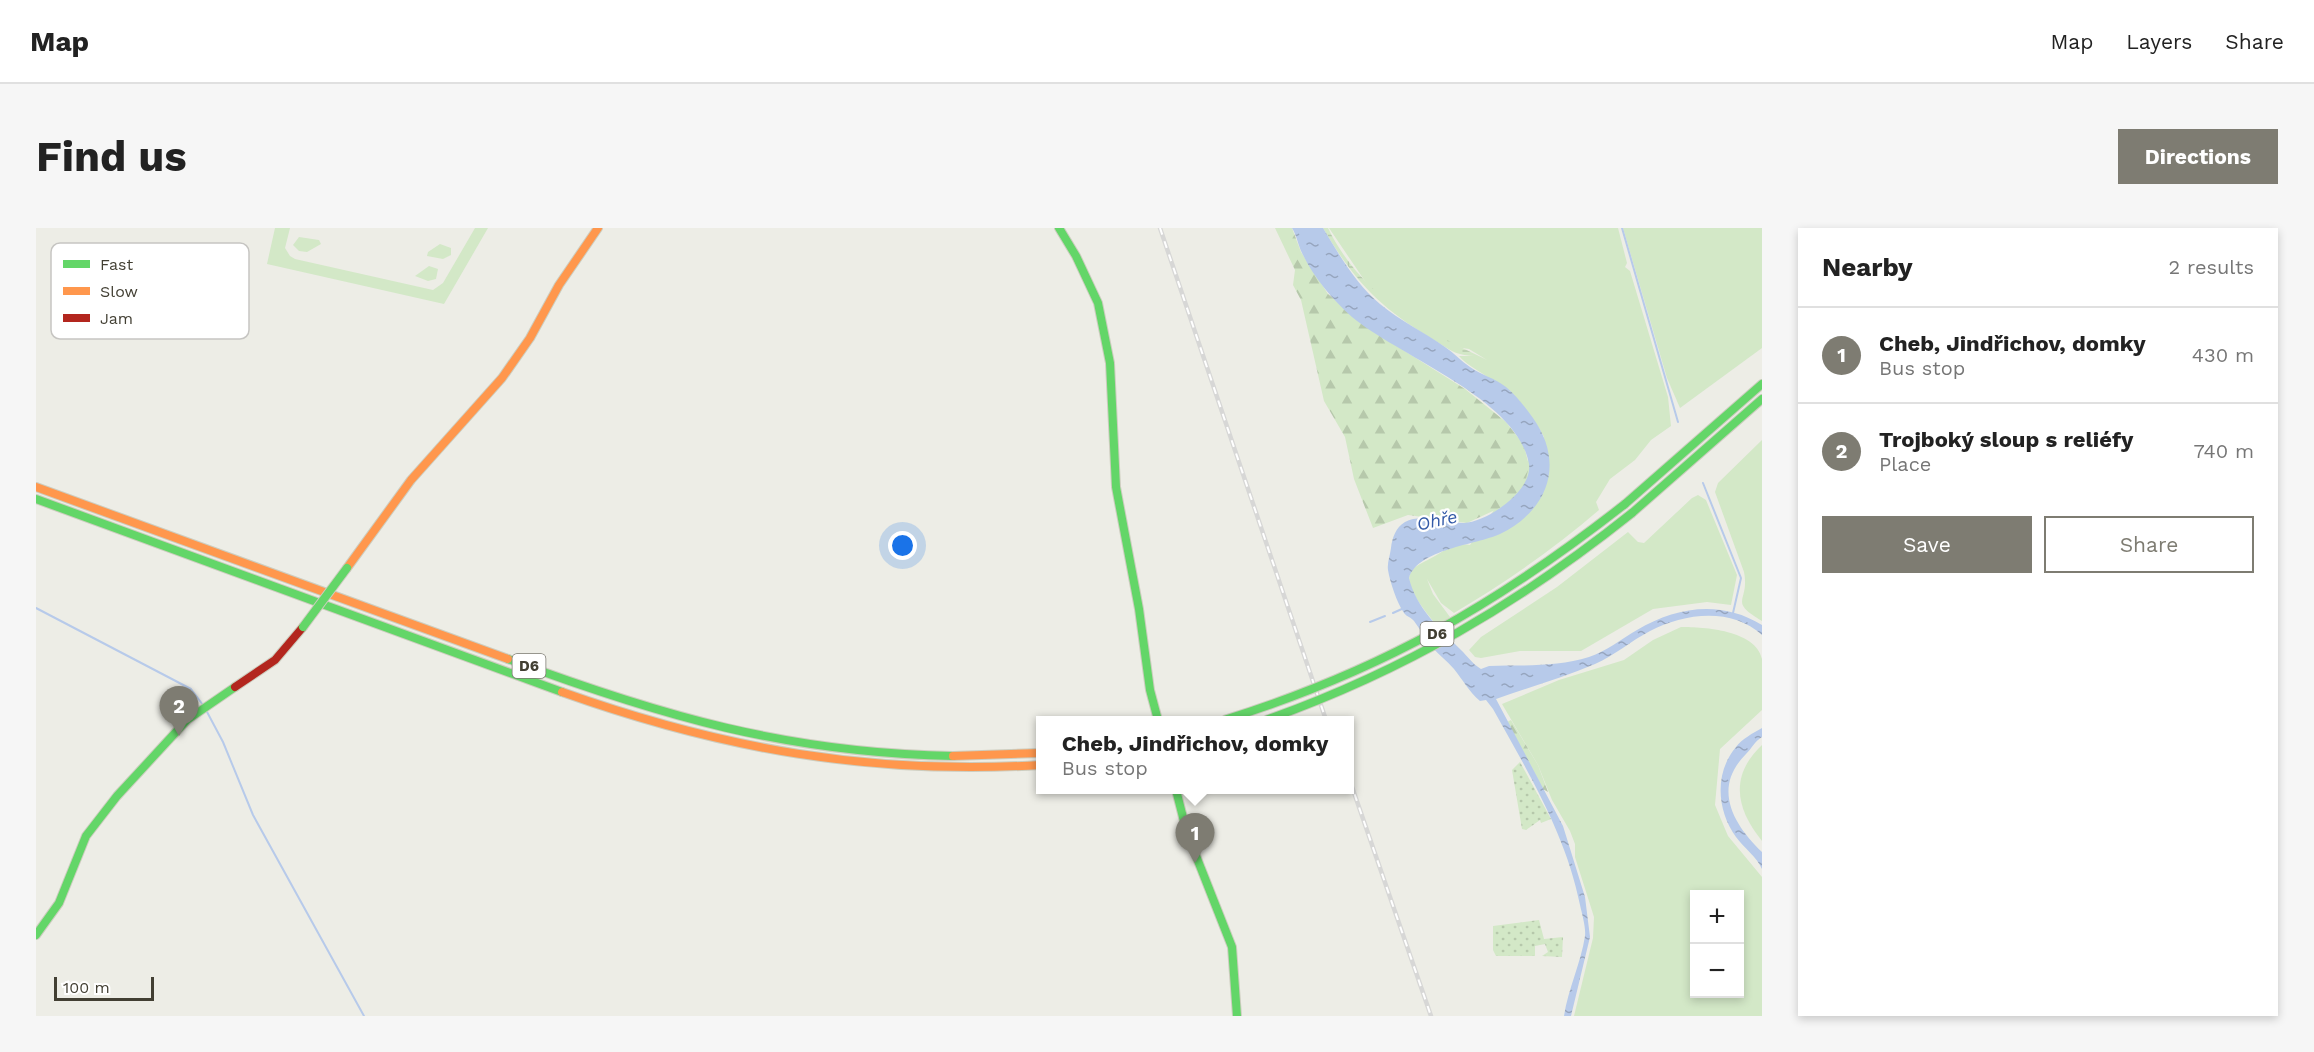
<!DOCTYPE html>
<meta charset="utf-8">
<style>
body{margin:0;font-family:"Work Sans",sans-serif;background:#f6f6f6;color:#222}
.controls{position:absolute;right:18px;bottom:18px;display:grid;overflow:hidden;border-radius:0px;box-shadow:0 3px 9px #0003}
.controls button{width:54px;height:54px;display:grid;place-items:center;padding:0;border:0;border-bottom:2px solid #e0e0e0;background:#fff;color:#222;font:30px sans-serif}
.scale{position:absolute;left:18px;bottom:15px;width:100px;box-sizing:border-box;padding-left:6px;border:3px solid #423f33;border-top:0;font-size:16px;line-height:21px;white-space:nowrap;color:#423f33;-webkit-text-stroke:4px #fff;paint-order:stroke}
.you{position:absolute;left:867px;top:318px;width:21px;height:21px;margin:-15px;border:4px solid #fff;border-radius:50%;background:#1a73e8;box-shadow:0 0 0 9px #1a73e833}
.badge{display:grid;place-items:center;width:39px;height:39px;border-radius:50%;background:#7e7c72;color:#fff;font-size:20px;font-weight:700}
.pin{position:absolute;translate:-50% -50px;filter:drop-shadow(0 2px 3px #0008)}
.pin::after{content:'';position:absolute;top:32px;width:21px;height:18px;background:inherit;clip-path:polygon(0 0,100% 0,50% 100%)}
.popup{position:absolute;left:1000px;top:488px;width:318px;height:78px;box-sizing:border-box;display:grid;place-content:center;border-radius:0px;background:#fff;filter:drop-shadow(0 2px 4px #0005);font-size:20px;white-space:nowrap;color:#767676}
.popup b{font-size:22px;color:#222}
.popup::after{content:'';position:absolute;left:50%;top:100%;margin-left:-12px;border:12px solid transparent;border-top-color:#fff}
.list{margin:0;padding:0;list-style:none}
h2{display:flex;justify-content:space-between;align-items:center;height:78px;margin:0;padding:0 24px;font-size:26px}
h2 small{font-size:20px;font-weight:400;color:#767676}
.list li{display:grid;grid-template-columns:39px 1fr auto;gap:18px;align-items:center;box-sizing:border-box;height:96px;padding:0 24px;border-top:2px solid #e0e0e0}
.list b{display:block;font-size:22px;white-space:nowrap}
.list p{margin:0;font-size:20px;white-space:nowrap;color:#767676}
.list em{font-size:20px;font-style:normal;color:#767676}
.actions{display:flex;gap:12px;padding:18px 24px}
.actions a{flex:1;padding:14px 0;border:2px solid #7e7c72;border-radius:0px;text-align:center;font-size:21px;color:#7e7c72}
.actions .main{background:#7e7c72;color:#fff}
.map{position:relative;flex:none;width:1726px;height:788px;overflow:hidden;border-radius:0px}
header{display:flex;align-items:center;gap:36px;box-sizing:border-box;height:84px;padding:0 30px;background:#fff;border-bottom:2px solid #e0e0e0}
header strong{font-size:28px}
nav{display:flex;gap:33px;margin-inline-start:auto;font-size:21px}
.intro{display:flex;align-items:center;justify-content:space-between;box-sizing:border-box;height:144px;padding:0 36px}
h1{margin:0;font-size:42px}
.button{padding:15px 27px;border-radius:0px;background:#7e7c72;color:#fff;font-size:21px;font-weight:700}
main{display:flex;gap:36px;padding:0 36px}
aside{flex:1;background:#fff;border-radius:0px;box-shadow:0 3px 9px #0003}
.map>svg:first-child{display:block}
</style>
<header>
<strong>Map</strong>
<nav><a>Map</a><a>Layers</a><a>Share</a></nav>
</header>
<div class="intro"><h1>Find us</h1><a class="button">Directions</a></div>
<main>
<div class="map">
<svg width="1726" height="788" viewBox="0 0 1726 788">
<defs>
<pattern id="forest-firs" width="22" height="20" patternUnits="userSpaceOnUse" patternTransform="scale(1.5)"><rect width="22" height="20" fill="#d3e8c7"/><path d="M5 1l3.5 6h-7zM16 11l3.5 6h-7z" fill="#b6c8ab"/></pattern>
<pattern id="wetland-marsh" width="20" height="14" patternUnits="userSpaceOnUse" patternTransform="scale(1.5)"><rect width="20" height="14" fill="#d3e8c7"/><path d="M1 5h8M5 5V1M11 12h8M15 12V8" fill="none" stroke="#b6c8ab"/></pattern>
<pattern id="garden-dots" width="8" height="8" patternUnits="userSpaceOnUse" patternTransform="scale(1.5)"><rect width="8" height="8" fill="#d3e8c7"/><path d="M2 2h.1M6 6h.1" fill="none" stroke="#b6c8ab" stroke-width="1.8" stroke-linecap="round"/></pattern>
<pattern id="water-ripples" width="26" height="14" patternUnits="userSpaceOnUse" patternTransform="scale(1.5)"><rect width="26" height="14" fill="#b7caea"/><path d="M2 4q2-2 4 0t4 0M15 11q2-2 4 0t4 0" fill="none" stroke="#96a5be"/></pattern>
</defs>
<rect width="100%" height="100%" fill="#edede6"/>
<g fill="#d3e8c7" fill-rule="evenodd">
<polygon points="239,0 254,0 249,20 254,28 259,31 397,62 407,55 439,0 452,0 408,76 231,36"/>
<path d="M1293 0H1582L1591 35 1589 39 1594 43 1632 169 1635 198 1615 212 1599 232 1574 251 1560 274 1563 282C1518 321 1470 354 1418 385L1405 375 1391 351 1397 366 1414 389 1401 398C1393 387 1366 358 1375 344 1380 336 1391 333 1399 328 1411 321 1420 315 1434 317L1508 209C1494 182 1475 165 1450 148 1440 141 1431 137 1423 128H1443L1451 132 1433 121 1413 118 1361 84 1333 59Z"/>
<polygon points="1587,0 1726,0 1726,120 1644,180 1631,150"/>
<polygon points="263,9 283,12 285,16 271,24 263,23 257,17"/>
<polygon points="404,16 415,20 415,27 407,31 391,28 392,24"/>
<polygon points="393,38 402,41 400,51 392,53 379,48"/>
<path d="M1726 212V393C1691 372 1714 375 1708 344L1679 264 1682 255Z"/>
<polygon points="1662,267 1670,272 1701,347 1695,377 1671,374 1617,381 1545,423 1484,423 1445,430 1439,429 1433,422 1445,409 1521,359 1592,304 1602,314 1608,315 1656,270"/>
<path d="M1645 399C1668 399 1720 402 1726 431 1726 447 1726 466 1726 482L1684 521 1679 577 1692 608 1726 649V788H1538L1557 710 1558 689 1539 629V616L1534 603 1516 572 1502 537 1466 476 1523 452 1588 432 1617 412ZM1658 666H1704V766H1658Z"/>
<path d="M1726 517V613C1700 581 1693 548 1726 517Z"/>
</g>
<g fill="url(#forest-firs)">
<polygon points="1239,0 1256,0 1265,24 1292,66 1329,98 1429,161 1470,194 1488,217 1493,238 1489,255 1470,277 1431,295 1372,287 1337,300 1318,251 1309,209 1288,173 1265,72 1257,57 1259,42"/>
<polygon points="1475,492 1502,537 1512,564 1507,561 1471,494"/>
</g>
<path fill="url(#wetland-marsh)" d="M1287 0H1292C1323 64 1382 99 1443 128 1417 128 1414 121 1393 109 1342 78 1317 51 1287 0Z"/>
<g fill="url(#garden-dots)">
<polygon points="1484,534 1515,591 1505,595 1504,592 1490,602 1486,601 1476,542"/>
<polygon points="1503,692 1508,711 1527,709 1526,729 1506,728 1512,724 1509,716 1499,718 1499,728 1460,728 1457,722 1457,698"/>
</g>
<g fill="url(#water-ripples)">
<path d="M1256 0H1287C1304 28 1319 55 1344 76 1364 93 1388 104 1409 119 1418 125 1425 133 1434 139 1445 147 1459 150 1470 159 1480 167 1489 179 1497 190 1529 235 1513 282 1464 306 1440 317 1382 321 1373 350 1380 380 1404 401 1425 422 1432 429 1437 436 1445 441L1453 438C1486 437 1521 439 1553 429 1571 423 1585 411 1601 402 1641 378 1686 372 1726 397V407C1696 379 1648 385 1614 403 1595 413 1579 427 1559 436 1527 450 1493 459 1460 471L1527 598 1549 669 1554 709 1535 788H1528C1532 761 1545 735 1549 708 1550 699 1546 686 1544 677 1530 606 1492 544 1457 481L1450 472 1444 473C1433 464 1427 452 1418 441 1411 433 1403 427 1396 419 1389 411 1384 401 1378 393 1375 389 1371 389 1368 385 1361 375 1354 354 1352 342 1351 335 1354 328 1355 320 1356 310 1360 299 1369 294 1385 285 1410 295 1428 295 1451 294 1497 263 1493 236 1482 171 1364 129 1316 89 1296 71 1278 50 1266 25 1262 17 1261 8 1256 0Z"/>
<path d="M1726 500V509C1719 513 1716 520 1710 526 1676 560 1697 596 1726 624V641C1721 629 1708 620 1700 609 1681 583 1678 545 1700 519 1706 511 1717 505 1726 500Z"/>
</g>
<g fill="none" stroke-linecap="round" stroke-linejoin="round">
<g stroke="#b7caea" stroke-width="2">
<polyline points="1586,0 1642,194"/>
<polyline points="1667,255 1705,350 1697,385"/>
<polyline points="0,380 155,461 167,477"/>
<polyline points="1357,385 1368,380"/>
<polyline points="1334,394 1349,388"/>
<polyline points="170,482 187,514 217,587 328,788"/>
</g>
<g stroke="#cdcdbf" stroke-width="10">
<g id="fast">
<polyline points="1023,0 1040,28 1062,75 1074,135 1080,259 1103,381 1114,462 1122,492"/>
<polyline points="0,271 526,464"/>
<polyline points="1589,276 1726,156"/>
<polyline points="1596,285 1726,171"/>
<path d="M472 431C625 488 752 525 917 528"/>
<polyline points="1140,562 1151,605 1196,719 1201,788"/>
<polyline points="0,707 23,675 50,608 81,568 151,492 199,459"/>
</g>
</g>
<g stroke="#cdcdbf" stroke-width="10">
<g id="slow">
<polyline points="0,259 472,431"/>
<polyline points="311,340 375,252 466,150 494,110 523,57 562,0"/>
<path d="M526 464C686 521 834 547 1004 537"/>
<polyline points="917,528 1004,525"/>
</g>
</g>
<g stroke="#cdcdbf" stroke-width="10">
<polyline id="jam" points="199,459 239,432 267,399"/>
</g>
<use href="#fast" stroke="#63d668" stroke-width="8"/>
<use href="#slow" stroke="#ff974d" stroke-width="8"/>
<use href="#jam" stroke="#b3261e" stroke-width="8"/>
<g stroke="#d7d7d6" stroke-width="4.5">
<g id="rail">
<polyline points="1124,0 1290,492"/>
<polyline points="1314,553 1395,788"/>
</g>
</g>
<use href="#rail" stroke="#fff" stroke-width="2" stroke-dasharray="7" stroke-linecap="butt"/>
<g stroke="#cdcdbf" stroke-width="10" stroke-linecap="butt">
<g id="fast-bridge">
<polyline points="267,399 311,340"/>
<path d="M1188 492C1345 443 1460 377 1589 276"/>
<path d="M1230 492C1368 443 1482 376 1596 285"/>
</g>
</g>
<use href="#fast-bridge" stroke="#63d668" stroke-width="8"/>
</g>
<g text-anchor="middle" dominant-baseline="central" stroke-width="4.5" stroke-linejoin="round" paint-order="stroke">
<g fill="#fff" stroke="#7b7970" stroke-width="1.5">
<rect x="1384.5" y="394" width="33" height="24" rx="4.5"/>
<rect x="476.5" y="426" width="33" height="24" rx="4.5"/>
</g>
<g font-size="15" font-weight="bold" fill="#423f33">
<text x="1401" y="406">D6</text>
<text x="493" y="438">D6</text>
</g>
<g font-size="18" font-style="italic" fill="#335aa7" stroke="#fff">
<text transform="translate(1401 292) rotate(-12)">Ohře</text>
</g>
</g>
<rect x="15" y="15" width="198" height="96" rx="9" fill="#fff" stroke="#c6c5c2" stroke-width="1.5"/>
<rect x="27" y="32" width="27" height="8" fill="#63d668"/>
<rect x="27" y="59" width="27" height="8" fill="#ff974d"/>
<rect x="27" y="86" width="27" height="8" fill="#b3261e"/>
<g font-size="16" fill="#423f33">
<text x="64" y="42">Fast</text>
<text x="64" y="69">Slow</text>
<text x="64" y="96">Jam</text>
</g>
</svg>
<div class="controls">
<button>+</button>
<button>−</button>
</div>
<div class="scale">100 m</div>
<div class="you"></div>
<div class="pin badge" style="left:1159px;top:635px">1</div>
<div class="popup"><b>Cheb, Jindřichov, domky</b>Bus stop</div>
<div class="pin badge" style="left:143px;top:508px">2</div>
</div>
<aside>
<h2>Nearby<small>2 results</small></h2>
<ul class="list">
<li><span class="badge">1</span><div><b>Cheb, Jindřichov, domky</b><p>Bus stop</p></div><em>430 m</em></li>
<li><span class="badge">2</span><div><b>Trojboký sloup s reliéfy</b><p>Place</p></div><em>740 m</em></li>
</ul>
<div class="actions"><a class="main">Save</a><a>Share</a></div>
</aside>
</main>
